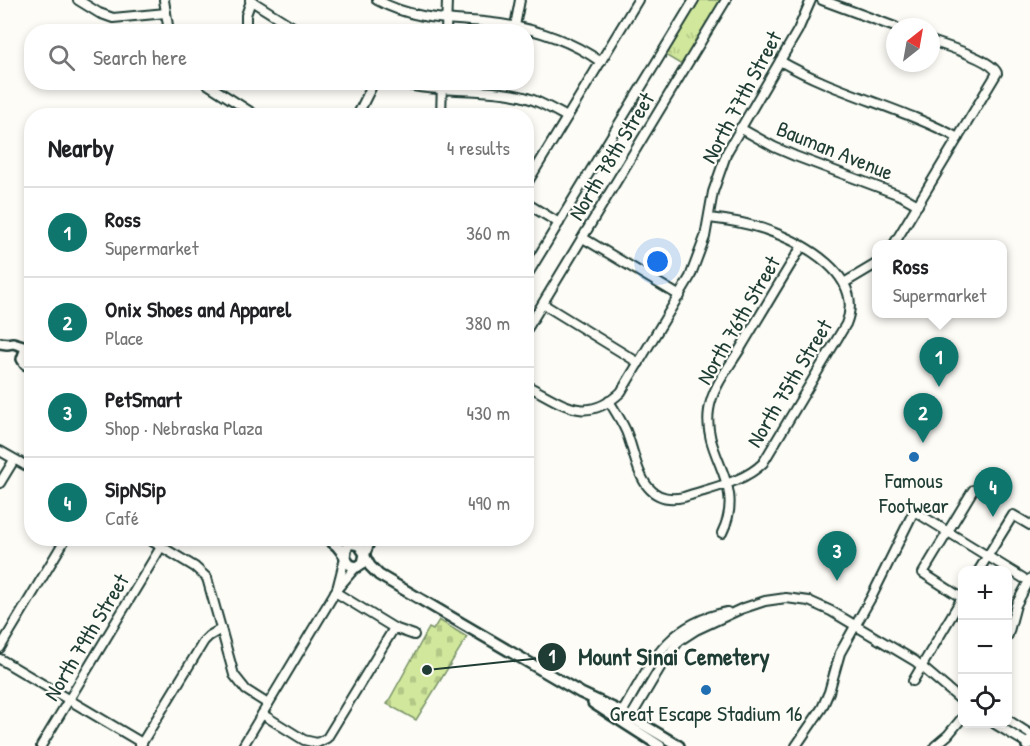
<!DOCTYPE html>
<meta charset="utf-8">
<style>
body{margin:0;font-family:"Patrick Hand",sans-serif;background:#f6f6f6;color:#202124}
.controls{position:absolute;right:18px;bottom:18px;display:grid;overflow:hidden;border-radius:12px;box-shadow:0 3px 9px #0003}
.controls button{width:54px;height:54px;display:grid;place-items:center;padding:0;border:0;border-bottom:2px solid #e0e0e0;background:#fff;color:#202124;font:30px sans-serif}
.compass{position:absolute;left:886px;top:18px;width:54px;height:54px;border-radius:50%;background:#fff;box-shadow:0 3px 9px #0003;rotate:31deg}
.you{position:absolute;left:658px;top:262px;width:21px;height:21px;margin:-15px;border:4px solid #fff;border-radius:50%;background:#1a73e8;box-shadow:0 0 0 9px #1a73e833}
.badge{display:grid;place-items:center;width:39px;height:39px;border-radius:50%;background:#0f766e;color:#fff;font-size:20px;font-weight:700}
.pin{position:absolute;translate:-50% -50px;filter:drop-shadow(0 2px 3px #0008)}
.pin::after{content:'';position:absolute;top:32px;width:21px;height:18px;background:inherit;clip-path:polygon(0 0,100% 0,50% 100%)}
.popup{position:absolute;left:872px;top:240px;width:135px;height:78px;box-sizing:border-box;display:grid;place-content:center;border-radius:12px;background:#fff;filter:drop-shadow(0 2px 4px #0005);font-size:20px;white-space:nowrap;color:#757577}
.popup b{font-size:22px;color:#202124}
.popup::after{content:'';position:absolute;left:50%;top:100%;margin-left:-12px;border:12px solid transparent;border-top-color:#fff}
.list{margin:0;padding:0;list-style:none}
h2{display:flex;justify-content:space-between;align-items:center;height:78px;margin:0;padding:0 24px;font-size:26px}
h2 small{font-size:20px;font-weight:400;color:#757577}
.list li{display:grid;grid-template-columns:39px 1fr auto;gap:18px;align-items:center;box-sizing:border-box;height:90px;padding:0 24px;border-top:2px solid #e0e0e0}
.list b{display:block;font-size:22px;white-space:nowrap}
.list p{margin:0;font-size:20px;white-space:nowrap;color:#757577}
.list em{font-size:20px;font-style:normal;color:#757577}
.icon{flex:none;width:33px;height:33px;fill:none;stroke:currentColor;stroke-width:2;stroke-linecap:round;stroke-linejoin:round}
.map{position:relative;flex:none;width:1030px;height:746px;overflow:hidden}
.search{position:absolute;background:#fff;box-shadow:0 3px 9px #0003;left:24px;top:24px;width:510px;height:66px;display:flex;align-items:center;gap:15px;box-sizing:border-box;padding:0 21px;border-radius:24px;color:#757577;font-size:22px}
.panel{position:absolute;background:#fff;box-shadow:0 3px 9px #0003;left:24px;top:108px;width:510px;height:438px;border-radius:24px}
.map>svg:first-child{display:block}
</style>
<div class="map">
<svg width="1030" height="746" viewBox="0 0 1030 746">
<defs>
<pattern id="cemetery-stones" width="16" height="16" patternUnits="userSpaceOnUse" patternTransform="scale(1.5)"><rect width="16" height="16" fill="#d1e79c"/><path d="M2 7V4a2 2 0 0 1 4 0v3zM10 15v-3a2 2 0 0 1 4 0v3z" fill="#b3c787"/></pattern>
<pattern id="park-tufts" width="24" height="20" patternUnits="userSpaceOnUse" patternTransform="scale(1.5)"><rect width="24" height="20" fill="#d1e79c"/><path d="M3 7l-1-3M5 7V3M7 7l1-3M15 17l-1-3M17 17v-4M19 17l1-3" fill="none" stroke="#b3c787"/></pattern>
</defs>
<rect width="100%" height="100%" fill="#fdfcf7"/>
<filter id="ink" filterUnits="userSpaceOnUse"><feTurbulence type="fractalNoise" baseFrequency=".0167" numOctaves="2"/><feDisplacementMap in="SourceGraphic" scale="12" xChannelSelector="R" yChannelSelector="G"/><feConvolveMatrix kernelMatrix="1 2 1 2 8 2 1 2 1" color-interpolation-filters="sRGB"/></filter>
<g filter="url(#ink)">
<polygon fill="url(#cemetery-stones)" stroke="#789268" stroke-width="1.5" points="439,620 467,637 416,720 387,704 429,628 433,630"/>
<polygon fill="url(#park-tufts)" stroke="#789268" stroke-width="1.5" points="699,0 721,0 682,65 665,55"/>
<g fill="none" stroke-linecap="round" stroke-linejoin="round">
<g stroke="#1f3d34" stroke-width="12">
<g id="minor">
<polyline points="78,0 99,13 113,18 166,13"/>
<polyline points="164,0 169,32"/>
<polyline points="250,0 301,32"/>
<path d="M377 0C411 19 446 19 484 22 527 26 566 37 601 62"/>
<polyline points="822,0 895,27"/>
<polyline points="515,26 520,0"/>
<polyline points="246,27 246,15 251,1"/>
<polyline points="446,32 447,0"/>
<path d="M780 61C837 94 901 107 958 138"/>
<polyline points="204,82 257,116"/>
<path d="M397 82C436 94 476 87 515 95 534 98 550 108 567 117"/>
<polyline points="357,116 374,82"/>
<polyline points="441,116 442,82"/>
<polyline points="740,128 774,147 795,156 902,196 918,205"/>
<polyline points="526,185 638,0"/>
<polyline points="526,203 559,223"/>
<polyline points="583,238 680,296"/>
<path d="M894 244 997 73C991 59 946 46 931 41"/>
<polyline points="526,277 694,0"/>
<polyline points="844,283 876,264"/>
<polyline points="543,304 639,363"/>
<polyline points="526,331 726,0"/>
<path d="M526 385C562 403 585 426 621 392L690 277 705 237 713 192 727 152 798 30 811 0"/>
<path d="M609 401C615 411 621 420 626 431 638 460 639 507 684 497 710 488 743 483 763 463L846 324C866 275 802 242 764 229 746 223 728 220 709 218"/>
<polyline points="0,451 32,469"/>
<polyline points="0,483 14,460"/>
<path d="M722 533C747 483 702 457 709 410 712 388 729 367 740 349 761 314 781 280 802 246"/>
<polyline points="147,538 195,567 207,578 234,675 246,690 268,704"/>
<polyline points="365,554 372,538"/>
<polyline points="979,570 1013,515 1030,525"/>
<polyline points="337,589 345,558"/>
<polyline points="335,592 394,628 414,635"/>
<polyline points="1008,635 1016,605 1030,579"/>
<polyline points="0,648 66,538"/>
<polyline points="0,659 142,743"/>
<polyline points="913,681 962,598 923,573 973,490"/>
<polyline points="262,714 304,740 317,743 327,738 394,628"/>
<path d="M620 716C650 666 664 625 727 612"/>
<polyline points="629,720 664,661 679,641 696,630 741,609 765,601 786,598 809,601 831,611 915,661 962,701"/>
<polyline points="1008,720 1030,734"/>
<polyline points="995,724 1030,745"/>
<polyline points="41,746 161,547"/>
<polyline points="140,746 204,641 209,636 221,629"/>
<polyline points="243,746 337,589 356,567"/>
<polyline points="796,746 822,708 829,692 840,653 872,596 914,511 1023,578"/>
<polyline points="935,746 948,735 962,718"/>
</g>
</g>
<g stroke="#1f3d34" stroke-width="14">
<g id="major">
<polyline points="0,343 7,344 13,343 30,348"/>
<polyline points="32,348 25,351 22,359 25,364 32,367"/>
<polyline points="327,538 337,546 344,555"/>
<polygon points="350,543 359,545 365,554 363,563 357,567 350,565 345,558 346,549"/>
<polyline points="365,557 370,566 379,575 581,693 622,712 679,746"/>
<polyline points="593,703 660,746"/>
<polyline points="1027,746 1030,741"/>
</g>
</g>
<use href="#minor" stroke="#fdfcf7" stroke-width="8"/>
<use href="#major" stroke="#fdfcf7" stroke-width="9"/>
</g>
</g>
<g fill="#1f6fb2" stroke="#fdfcf7" stroke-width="2">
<circle cx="914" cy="457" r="6"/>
<circle cx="706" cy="690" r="6"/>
</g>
<g text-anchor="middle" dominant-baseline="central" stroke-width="4.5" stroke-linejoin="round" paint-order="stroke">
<g font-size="22" fill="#1f3d34" stroke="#fdfcf7">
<text transform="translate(741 97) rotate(-62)">North 77th Street</text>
<text transform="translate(835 150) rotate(22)">Bauman Avenue</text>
<text transform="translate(611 156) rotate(-59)">North 78th Street</text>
<text transform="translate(738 320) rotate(-60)">North 76th Street</text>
<text transform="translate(789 383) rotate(-59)">North 75th Street</text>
<text transform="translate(86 637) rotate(-59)">North 79th Street</text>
</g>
<g font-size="22" fill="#1f3d34" stroke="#fdfcf7">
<text x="914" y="480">Famous<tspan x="914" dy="25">Footwear</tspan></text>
<text x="706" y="713">Great Escape Stadium 16</text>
</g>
</g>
<path fill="none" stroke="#1f3d34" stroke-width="2" d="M427 670L552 657"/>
<g fill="#1f3d34" stroke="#fdfcf7" stroke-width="2">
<circle cx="427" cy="670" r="6"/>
<circle cx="552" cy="657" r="15"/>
</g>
<g font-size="18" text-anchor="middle" font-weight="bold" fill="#fff">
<text x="552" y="663">1</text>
</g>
<g font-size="24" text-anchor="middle" font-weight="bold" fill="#1f3d34" stroke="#fdfcf7" stroke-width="4.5" stroke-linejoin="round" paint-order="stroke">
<text x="674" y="665">Mount Sinai Cemetery</text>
</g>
</svg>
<div class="controls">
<button>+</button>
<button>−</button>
<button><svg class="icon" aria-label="locate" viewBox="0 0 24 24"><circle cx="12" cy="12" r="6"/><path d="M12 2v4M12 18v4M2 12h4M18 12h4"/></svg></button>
</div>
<svg class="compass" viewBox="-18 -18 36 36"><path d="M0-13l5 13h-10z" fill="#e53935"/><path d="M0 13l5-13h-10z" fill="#757577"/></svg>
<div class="you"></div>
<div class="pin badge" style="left:939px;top:387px">1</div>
<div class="popup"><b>Ross</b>Supermarket</div>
<div class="pin badge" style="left:923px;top:443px">2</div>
<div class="pin badge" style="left:837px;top:581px">3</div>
<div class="pin badge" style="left:993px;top:517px">4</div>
<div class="search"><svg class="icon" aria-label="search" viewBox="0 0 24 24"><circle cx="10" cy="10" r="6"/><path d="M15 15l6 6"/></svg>Search here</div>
<section class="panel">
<h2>Nearby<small>4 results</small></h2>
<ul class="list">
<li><span class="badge">1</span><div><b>Ross</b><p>Supermarket</p></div><em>360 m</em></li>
<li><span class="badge">2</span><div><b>Onix Shoes and Apparel</b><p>Place</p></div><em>380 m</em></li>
<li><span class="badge">3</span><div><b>PetSmart</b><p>Shop · Nebraska Plaza</p></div><em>430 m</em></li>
<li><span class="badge">4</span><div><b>SipNSip</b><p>Café</p></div><em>490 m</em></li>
</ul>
</section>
</div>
